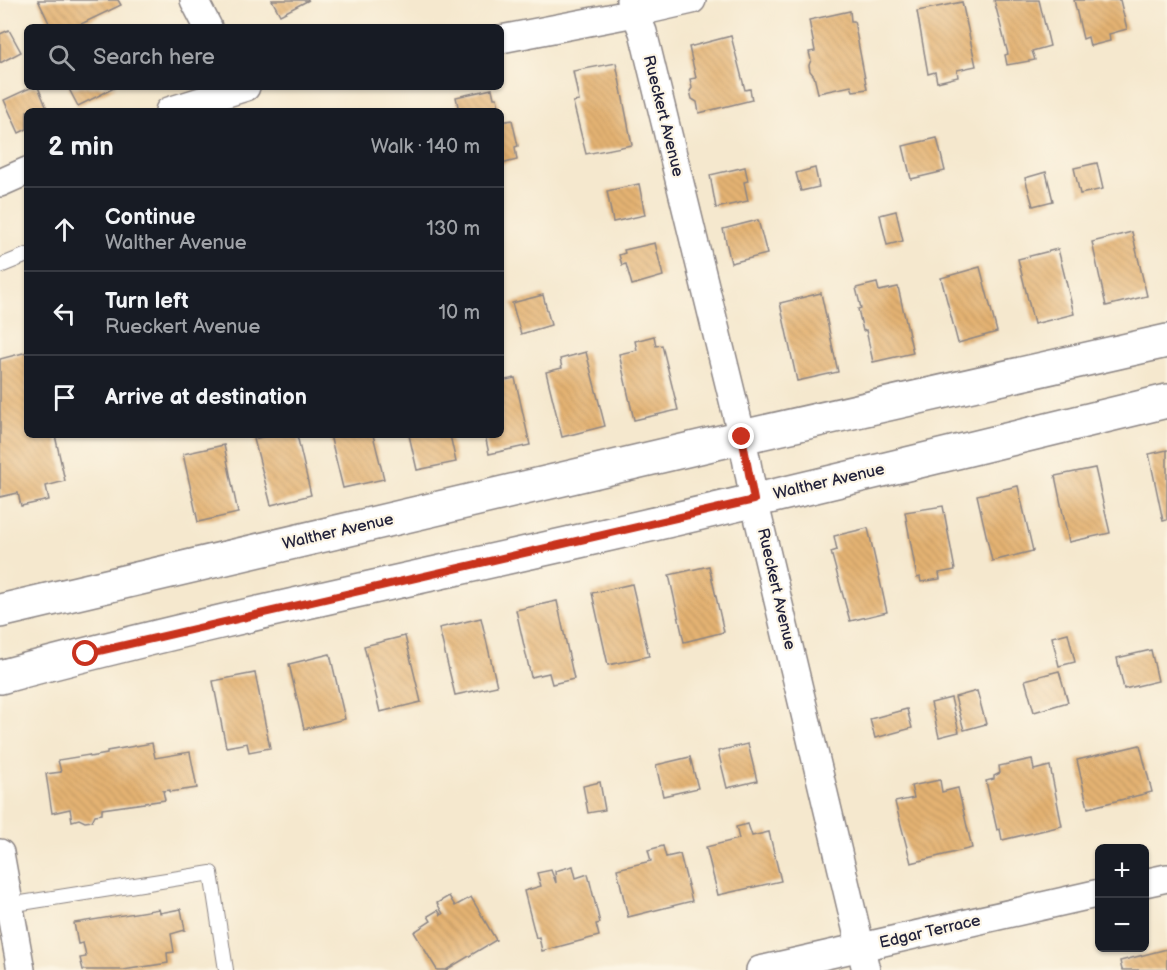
<!DOCTYPE html>
<meta charset="utf-8">
<style>
body{margin:0;font-family:"Balsamiq Sans",sans-serif;background:#242831;color:#f1f3f6}
.controls{position:absolute;right:18px;bottom:18px;display:grid;overflow:hidden;border-radius:9px;box-shadow:0 2px 4px #0004}
.controls button{width:54px;height:54px;display:grid;place-items:center;padding:0;border:0;border-bottom:2px solid #363941;background:#171b24;color:#f1f3f6;font:30px sans-serif}
.stop{position:absolute;width:18px;height:18px;margin:-14px;border:4px solid #c8321e;border-radius:50%;background:#fff}
.stop.end{background:#c8321e;border-color:#fff;box-shadow:0 2px 6px #0008}
.list{margin:0;padding:0;list-style:none}
h2{display:flex;justify-content:space-between;align-items:center;height:78px;margin:0;padding:0 24px;font-size:26px}
h2 small{font-size:20px;font-weight:400;color:#9ea1a6}
.list li{display:grid;grid-template-columns:39px 1fr auto;gap:18px;align-items:center;box-sizing:border-box;height:84px;padding:0 24px;border-top:2px solid #363941}
.list b{display:block;font-size:22px;white-space:nowrap}
.list p{margin:0;font-size:20px;white-space:nowrap;color:#9ea1a6}
.list em{font-size:20px;font-style:normal;color:#9ea1a6}
.icon{flex:none;width:33px;height:33px;fill:none;stroke:currentColor;stroke-width:2;stroke-linecap:round;stroke-linejoin:round}
.map{position:relative;flex:none;width:1167px;height:970px;overflow:hidden}
.search{position:absolute;background:#171b24;box-shadow:0 2px 4px #0004;left:24px;top:24px;width:480px;height:66px;display:flex;align-items:center;gap:15px;box-sizing:border-box;padding:0 21px;border-radius:9px;color:#9ea1a6;font-size:22px}
.panel{position:absolute;background:#171b24;box-shadow:0 2px 4px #0004;left:24px;top:108px;width:480px;height:330px;border-radius:9px}
.map>svg:first-child{display:block}
</style>
<div class="map">
<svg width="1167" height="970" viewBox="0 0 1167 970">
<defs>
<pattern id="building-back-hatch" width="6" height="6" patternUnits="userSpaceOnUse" patternTransform="scale(1.5)"><rect width="6" height="6" fill="#e4b272"/><path d="M-1 5l2 2M0 0l6 6M5-1l2 2" fill="none" stroke="#c39964"/></pattern>
</defs>
<rect width="100%" height="100%" fill="#fcf5e5"/>
<filter id="ink" filterUnits="userSpaceOnUse"><feTurbulence type="fractalNoise" baseFrequency=".0167" numOctaves="2"/><feDisplacementMap in="SourceGraphic" scale="12" xChannelSelector="R" yChannelSelector="G"/><feConvolveMatrix kernelMatrix="1 2 1 2 8 2 1 2 1" color-interpolation-filters="sRGB"/></filter>
<filter id="wash" filterUnits="userSpaceOnUse"><feTurbulence type="fractalNoise" baseFrequency=".008" numOctaves="4" result="noise"/><feDisplacementMap in="SourceGraphic" scale="24" xChannelSelector="R" yChannelSelector="G"/><feGaussianBlur stdDeviation="1.35" result="paint"/><feColorMatrix in="noise" values="0 0 0 0 0 0 0 0 0 0 0 0 0 0 0 0 0 1.4 0 .05"/><feComposite in="paint" operator="in"/></filter>
<g filter="url(#wash)">
<rect width="100%" height="100%" fill="#f5e8ce"/>
<g id="blocks">
<g fill="url(#building-back-hatch)">
<polygon points="38,0 118,0 121,5 75,27 51,27"/>
<polygon points="272,0 309,0 280,15"/>
<polygon points="994,0 1039,0 1050,46 1032,51 1035,60 1007,65 1005,55 1008,54"/>
<polygon points="1074,0 1120,0 1127,29 1109,34 1110,41 1090,46 1088,37 1083,39"/>
<polygon points="962,2 976,66 957,70 958,77 937,82 935,72 928,74 917,11"/>
<polygon points="850,11 851,21 854,21 867,89 853,91 851,86 818,93 814,76 810,71 809,65 811,60 809,52 815,51 809,20"/>
<polygon points="9,30 21,52 0,63 0,34"/>
<polygon points="731,36 745,90 750,89 752,100 699,113 697,102 692,99 690,91 692,88 690,79 696,78 689,47"/>
<polygon points="616,63 632,145 586,154 573,102 579,101 573,71"/>
<polygon points="32,87 38,87 48,111 27,111 27,129 19,133 4,100"/>
<polygon points="68,87 116,87 78,106"/>
<polygon points="492,89 494,98 497,98 500,111 459,111 456,97"/>
<polygon points="512,120 518,146 515,147 517,160 501,164 501,122"/>
<polygon points="937,138 945,171 911,179 903,146"/>
<polygon points="1097,163 1103,189 1080,194 1074,168"/>
<polygon points="745,167 748,181 744,182 748,201 716,208 710,175"/>
<polygon points="815,168 819,187 801,191 796,173"/>
<polygon points="1046,172 1053,201 1033,206 1025,178"/>
<polygon points="639,184 645,215 613,222 607,191"/>
<polygon points="896,211 903,241 887,245 880,215"/>
<polygon points="758,220 767,254 731,263 723,229"/>
<polygon points="1132,232 1147,296 1106,306 1092,242"/>
<polygon points="655,243 663,276 632,285 626,264 622,265 619,255 625,253 624,250"/>
<polygon points="1058,249 1074,314 1034,324 1018,259"/>
<polygon points="980,267 997,332 958,343 941,278"/>
<polygon points="877,283 879,291 898,287 913,353 873,362 866,330 863,331 858,309 861,308 856,288"/>
<polygon points="821,293 838,372 797,381 780,303"/>
<polygon points="543,295 551,325 521,334 512,303"/>
<polygon points="654,336 656,346 662,345 678,410 634,420 619,354 637,350 635,341"/>
<polygon points="27,352 27,435 55,435 65,481 46,486 49,500 21,506 18,493 0,497 0,359"/>
<polygon points="586,352 605,426 562,437 546,372 562,368 560,359"/>
<polygon points="515,378 530,445 489,454 485,435 501,435 501,381"/>
<polygon points="270,435 297,435 311,495 271,505 254,439"/>
<polygon points="330,435 373,435 384,479 343,488"/>
<polygon points="409,435 450,435 456,462 417,470"/>
<polygon points="224,445 238,513 198,522 183,454"/>
<polygon points="1167,450 1167,520 1163,521 1149,454"/>
<polygon points="1095,468 1110,533 1069,542 1055,476"/>
<polygon points="1018,486 1033,551 992,561 977,495"/>
<polygon points="943,506 955,570 939,573 940,579 921,582 920,577 917,578 905,512"/>
<polygon points="868,528 887,612 850,621 831,552 837,550 834,536"/>
<polygon points="709,566 724,632 684,642 669,575"/>
<polygon points="632,584 649,656 608,665 592,593"/>
<polygon points="557,601 574,679 552,684 549,673 531,677 516,610"/>
<polygon points="481,618 497,686 455,695 439,628"/>
<polygon points="1068,633 1075,662 1059,666 1052,637"/>
<polygon points="405,636 421,702 380,712 364,646"/>
<polygon points="1151,650 1158,681 1124,689 1117,658"/>
<polygon points="330,654 345,719 304,729 289,664"/>
<polygon points="1059,671 1068,702 1034,712 1025,680"/>
<polygon points="255,673 270,748 249,752 247,743 226,747 213,681"/>
<polygon points="977,691 986,724 964,730 955,697"/>
<polygon points="951,698 959,732 939,737 931,703"/>
<polygon points="907,709 912,728 875,738 870,719"/>
<polygon points="152,743 155,758 190,752 197,788 170,792 170,790 163,791 165,800 102,809 102,814 95,815 92,821 85,822 79,819 72,821 70,809 52,813 46,774 61,772 58,760 89,755 90,757 107,754 107,751"/>
<polygon points="748,744 757,781 727,788 718,751"/>
<polygon points="1140,745 1152,792 1088,808 1077,760"/>
<polygon points="690,757 698,788 663,796 656,765"/>
<polygon points="1032,759 1034,770 1050,766 1062,826 1002,840 1000,829 997,830 986,781 994,779 994,776 1000,773 999,766"/>
<polygon points="940,780 942,792 958,788 972,848 911,863 895,802 914,798 911,786"/>
<polygon points="600,782 605,810 588,813 583,786"/>
<polygon points="748,824 752,836 769,832 781,881 718,895 706,847 739,839 736,827"/>
<polygon points="663,846 666,857 680,854 692,901 628,917 617,869 651,861 648,850"/>
<polygon points="573,866 576,878 588,874 600,923 596,924 599,936 542,951 539,937 536,938 524,891 541,886 537,873 551,870 556,883 555,871"/>
<polygon points="449,896 455,906 471,897 496,940 446,970 437,970 414,932 431,921 428,916 438,910 441,915 443,914 437,903"/>
<polygon points="159,909 160,913 181,909 185,930 171,934 174,952 167,953 168,963 123,970 83,970 80,958 86,957 85,951 83,943 78,944 74,923"/>
<polygon points="1167,949 1167,970 1122,970 1120,961"/>
</g>
</g>
</g>
<g filter="url(#ink)">
<use href="#blocks" fill-opacity="0" stroke="#8c8584" stroke-width="1.5"/>
<g fill="none" stroke-linecap="round" stroke-linejoin="round">
<g stroke="#8c8584" stroke-width="16">
<g id="service">
<polyline points="0,266 27,255"/>
<polyline points="9,905 211,873 226,970"/>
</g>
</g>
<g stroke="#8c8584" stroke-width="30">
<g id="minor">
<polyline points="194,0 208,27"/>
<polyline points="630,0 643,32 742,437 754,500 866,970"/>
<polyline points="501,39 635,13 692,0"/>
<polyline points="169,111 246,87"/>
<polyline points="0,183 27,171"/>
<polyline points="0,853 21,970"/>
<polyline points="1144,883 1167,878"/>
<polyline points="760,970 1100,893"/>
</g>
</g>
<g stroke="#8c8584" stroke-width="36">
<g id="secondary">
<polyline points="0,611 742,437 1167,341"/>
<path d="M0 677C196 624 395 583 593 538 784 495 976 447 1167 401"/>
</g>
</g>
<use href="#service" stroke="#fff" stroke-width="14"/>
<use href="#minor" stroke="#fff" stroke-width="27"/>
<use href="#secondary" stroke="#fff" stroke-width="33"/>
</g>
</g>
<g fill="none" stroke-linecap="round" stroke-linejoin="round" filter="url(#ink)">
<polyline stroke="#c8321e" stroke-width="8" points="86,654 754,500 742,437"/>
</g>
<g text-anchor="middle" dominant-baseline="central" stroke-width="4.5" stroke-linejoin="round" paint-order="stroke">
<g font-size="16" fill="#22223b" stroke="#fcf5e5">
<text transform="translate(663 116) rotate(76)">Rueckert Avenue</text>
<text transform="translate(829 482) rotate(-13)">Walther Avenue</text>
<text transform="translate(338 532) rotate(-13)">Walther Avenue</text>
<text transform="translate(776 589) rotate(77)">Rueckert Avenue</text>
<text transform="translate(930 932) rotate(-13)">Edgar Terrace</text>
</g>
</g>
</svg>
<div class="controls">
<button>+</button>
<button>−</button>
</div>
<div class="stop" style="left:86px;top:654px"></div>
<div class="stop end" style="left:742px;top:437px"></div>
<div class="search"><svg class="icon" aria-label="search" viewBox="0 0 24 24"><circle cx="10" cy="10" r="6"/><path d="M15 15l6 6"/></svg>Search here</div>
<section class="panel">
<h2>2 min<small>Walk · 140 m</small></h2>
<ul class="list">
<li><svg class="icon" aria-label="ahead" viewBox="0 0 24 24"><path d="M12 20V5M6 11l6-6 6 6"/></svg><div><b>Continue</b><p>Walther Avenue</p></div><em>130 m</em></li>
<li><svg class="icon" aria-label="left" viewBox="0 0 24 24"><path d="M17 20v-9H6M10 6l-5 5 5 5"/></svg><div><b>Turn left</b><p>Rueckert Avenue</p></div><em>10 m</em></li>
<li><svg class="icon" aria-label="arrive" viewBox="0 0 24 24"><path d="M6 21V4h12l-3 4 3 4H6"/></svg><div><b>Arrive at destination</b></div></li>
</ul>
</section>
</div>
